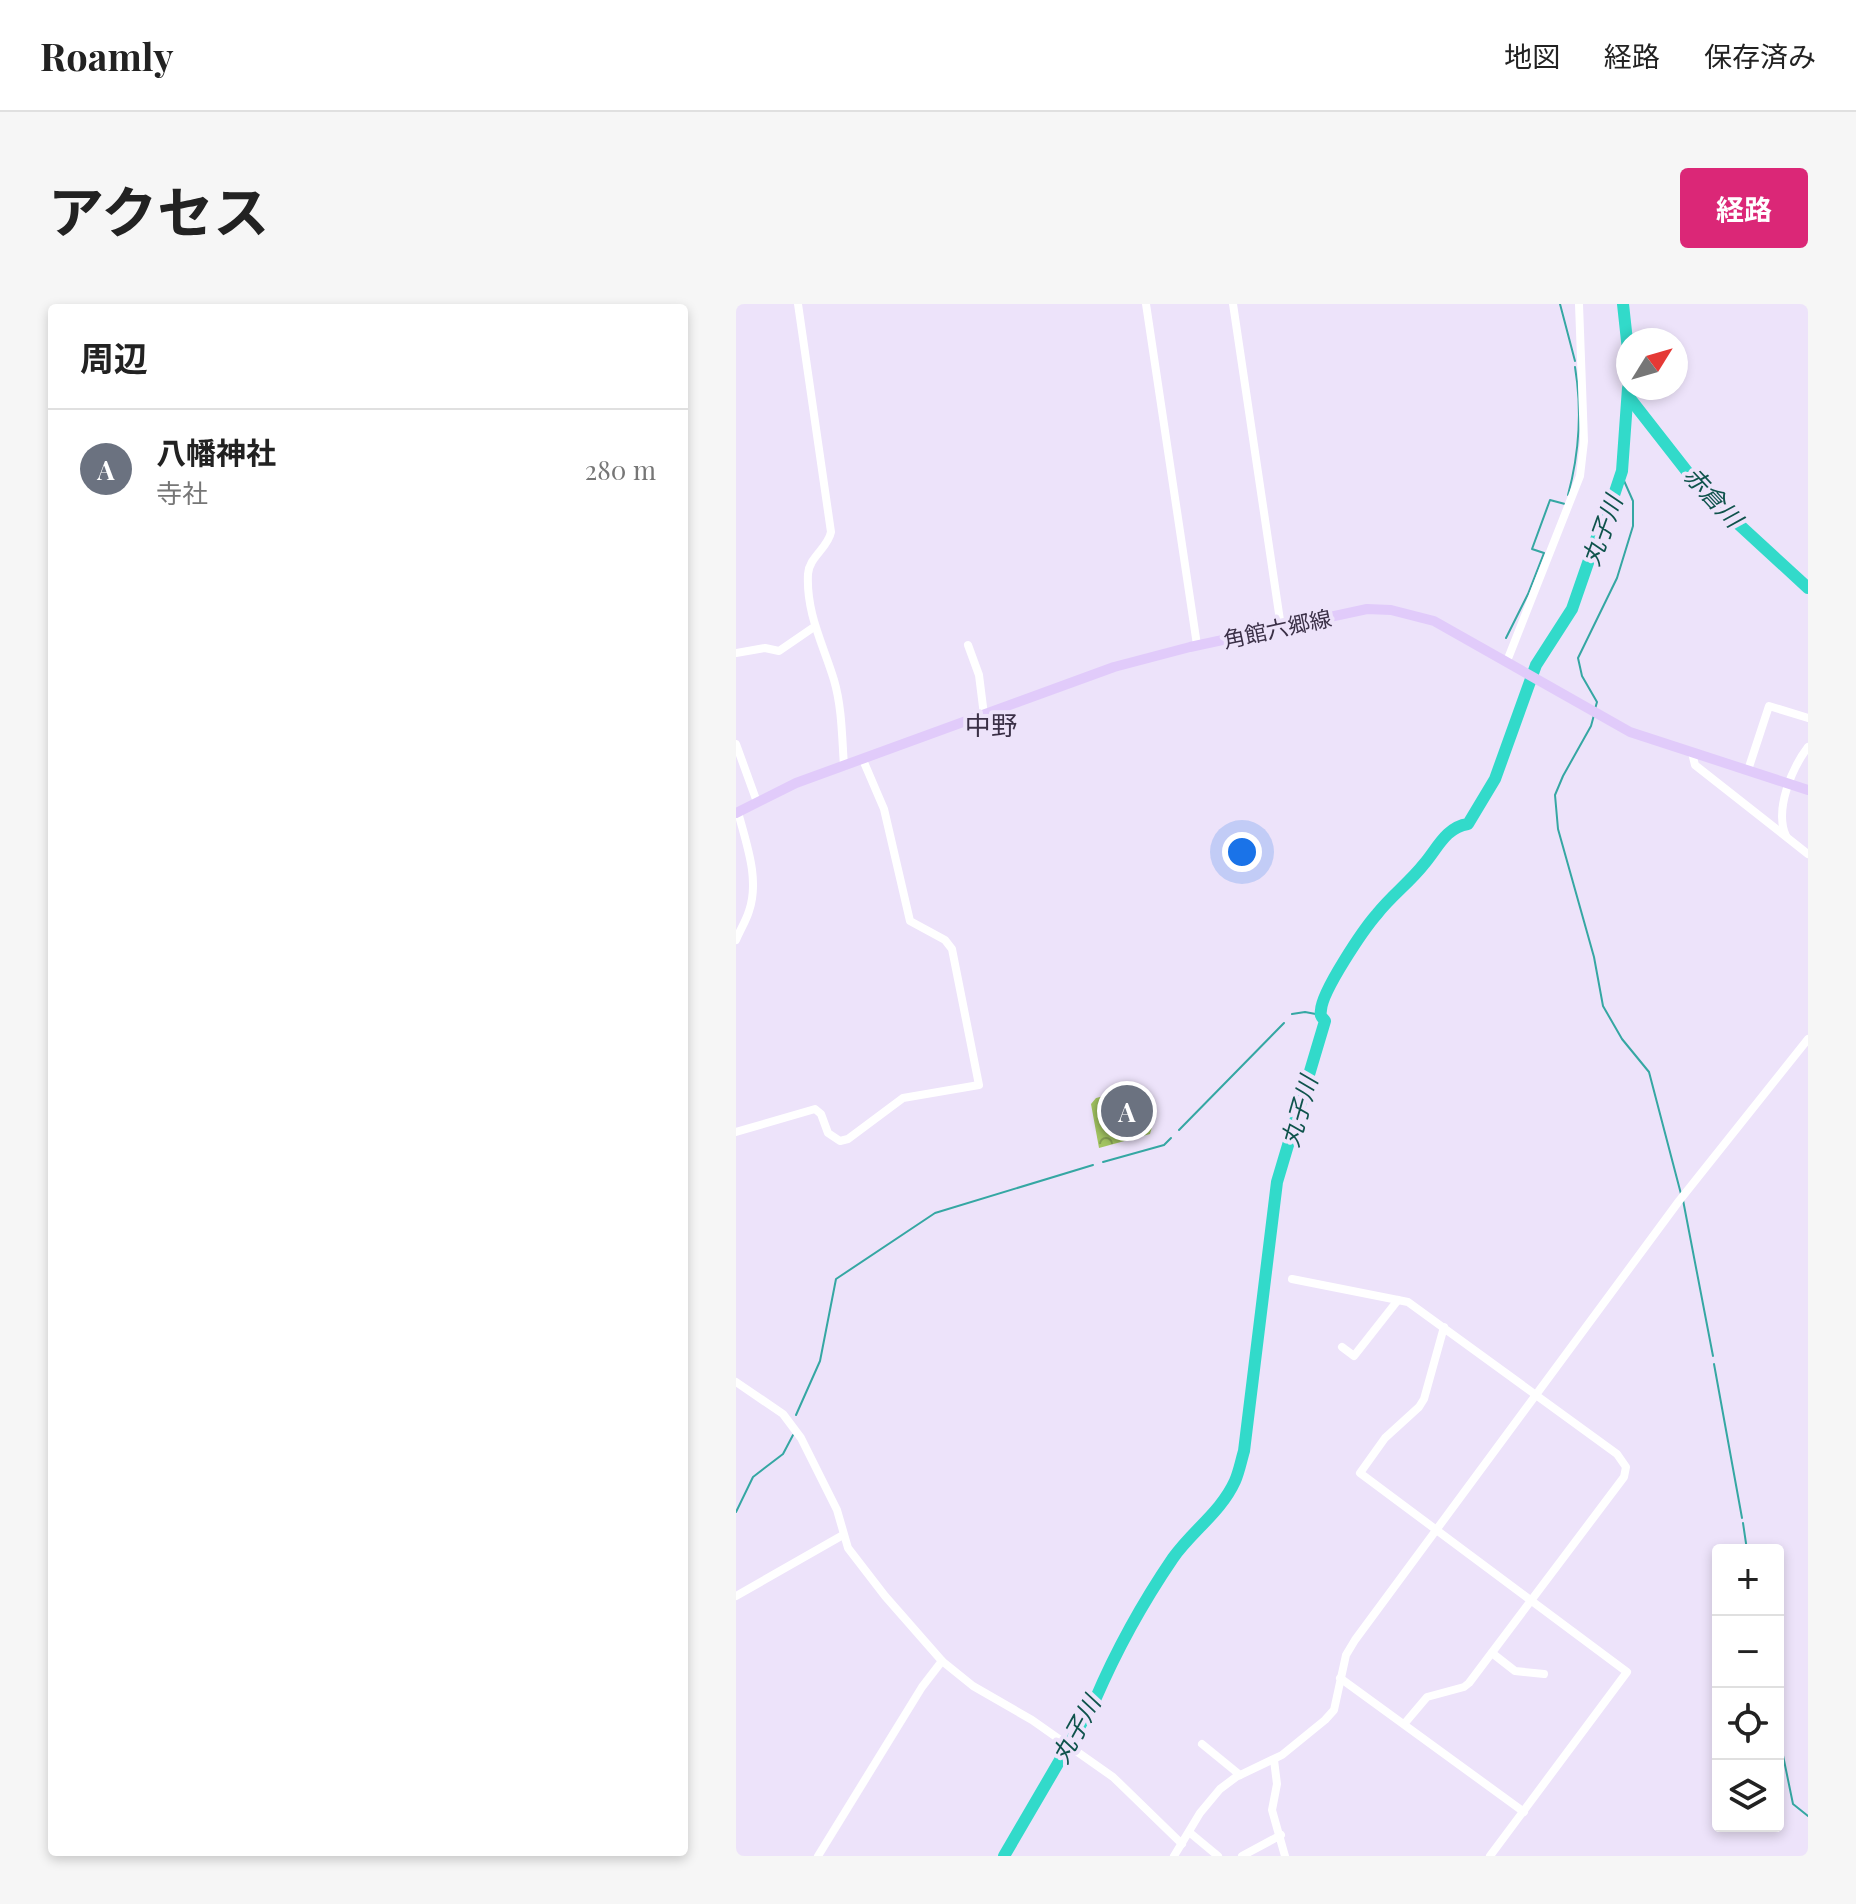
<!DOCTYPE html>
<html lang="ja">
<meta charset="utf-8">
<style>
body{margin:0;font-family:"Playfair Display","Noto Sans JP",serif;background:#f6f6f6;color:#222}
.controls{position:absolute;right:24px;bottom:24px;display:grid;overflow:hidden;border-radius:8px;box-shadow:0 4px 12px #0003}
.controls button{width:72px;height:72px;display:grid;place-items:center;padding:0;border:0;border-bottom:2px solid #e0e0e0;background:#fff;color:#222;font:40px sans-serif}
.compass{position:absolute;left:880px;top:24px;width:72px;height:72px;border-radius:50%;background:#fff;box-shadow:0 4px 12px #0003;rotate:53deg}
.you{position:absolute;left:506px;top:548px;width:28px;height:28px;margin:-20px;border:6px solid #fff;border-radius:50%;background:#1a73e8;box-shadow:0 0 0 12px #1a73e833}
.badge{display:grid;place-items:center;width:52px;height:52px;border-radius:50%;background:#db2777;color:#fff;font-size:26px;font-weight:700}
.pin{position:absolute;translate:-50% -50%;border:4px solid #fff;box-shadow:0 2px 8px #0006}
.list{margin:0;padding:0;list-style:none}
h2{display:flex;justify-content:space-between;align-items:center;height:104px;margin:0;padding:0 32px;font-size:34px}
h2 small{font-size:26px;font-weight:400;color:#767676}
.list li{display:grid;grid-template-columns:52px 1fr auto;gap:24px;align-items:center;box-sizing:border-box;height:120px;padding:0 32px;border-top:2px solid #e0e0e0}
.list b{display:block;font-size:30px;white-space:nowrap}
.list p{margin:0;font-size:26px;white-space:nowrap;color:#767676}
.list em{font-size:26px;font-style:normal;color:#767676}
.icon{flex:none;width:44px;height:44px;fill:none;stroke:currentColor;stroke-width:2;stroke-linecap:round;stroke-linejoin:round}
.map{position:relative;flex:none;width:1072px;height:1552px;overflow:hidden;border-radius:8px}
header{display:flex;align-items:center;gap:48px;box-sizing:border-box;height:112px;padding:0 40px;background:#fff;border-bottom:2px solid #e0e0e0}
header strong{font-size:38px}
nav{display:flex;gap:44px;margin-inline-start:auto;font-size:28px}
.intro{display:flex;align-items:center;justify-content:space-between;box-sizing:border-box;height:192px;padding:0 48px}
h1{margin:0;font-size:56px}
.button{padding:20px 36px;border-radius:8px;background:#db2777;color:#fff;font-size:28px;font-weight:700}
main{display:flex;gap:48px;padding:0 48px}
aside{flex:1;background:#fff;border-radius:8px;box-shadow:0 4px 12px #0003}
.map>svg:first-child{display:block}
</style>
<header>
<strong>Roamly</strong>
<nav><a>地図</a><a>経路</a><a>保存済み</a></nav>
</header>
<div class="intro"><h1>アクセス</h1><a class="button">経路</a></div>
<main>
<aside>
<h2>周辺<small></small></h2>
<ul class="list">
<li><span class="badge" style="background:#6b7280">A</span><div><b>八幡神社</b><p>寺社</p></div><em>280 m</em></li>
</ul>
</aside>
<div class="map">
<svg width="1072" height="1552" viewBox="0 0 1072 1552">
<defs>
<pattern id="forest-crowns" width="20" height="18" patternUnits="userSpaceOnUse" patternTransform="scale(2)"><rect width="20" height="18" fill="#a2c461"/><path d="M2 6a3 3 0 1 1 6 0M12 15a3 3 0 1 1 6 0" fill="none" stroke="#85a052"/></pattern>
</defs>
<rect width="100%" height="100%" fill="#ede3fa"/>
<path fill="url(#forest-crowns)" d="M397 785C405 788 412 795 406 804L400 806 395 800 384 799 378 804 377 814 381 821 397 818H412L416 823 414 830 363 844 355 800 360 794Z"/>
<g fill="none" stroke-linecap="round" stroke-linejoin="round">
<g stroke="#35a7a3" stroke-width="2">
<polyline points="824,0 839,57"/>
<path d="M832 191C843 150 846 105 839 63"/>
<polyline points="770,334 792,290 808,249 796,245 814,196 829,200"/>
<polyline points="859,405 861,398 846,372 842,354 881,274 897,222 897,197 885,170"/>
<polyline points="858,411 855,422 827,472 819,491 822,525 858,653 867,702 886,735 913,768 945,890"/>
<polyline points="556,710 569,708 585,711"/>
<polyline points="443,826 548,719"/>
<polyline points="367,858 428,841 435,834"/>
<polyline points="947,896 977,1052"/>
<polyline points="978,1060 1006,1214"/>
<polyline points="60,1111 84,1057 100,975 199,909 357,861"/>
<polyline points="0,1208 17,1173 47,1150 57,1131"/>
<polyline points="1007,1219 1011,1246"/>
<polyline points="1043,1432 1057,1500 1072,1512"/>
</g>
<g stroke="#32daca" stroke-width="12">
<polyline points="887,0 892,46"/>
<polyline points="892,92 953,170 985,204 1072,284"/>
<path d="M268 1552 359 1396C380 1347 407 1298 437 1254 456 1227 485 1208 499 1177 503 1168 505 1157 508 1147L541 878 589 717C585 712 584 712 585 706 586 687 627 626 641 610 655 592 674 578 688 560 701 545 710 523 732 520L759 475 800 361 836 305 862 230 875 200 886 167 892 84"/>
</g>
<g stroke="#fff" stroke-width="8">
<path d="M62 0 95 228C92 244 73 253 72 270 70 309 87 340 98 376 106 403 106 434 108 462"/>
<polyline points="410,0 461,341"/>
<polyline points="497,0 545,323"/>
<polyline points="232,341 243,371 248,411"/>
<polyline points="0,349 29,344 43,347 78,323"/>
<polyline points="771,357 844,172 848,137 843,0"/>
<polyline points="0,440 21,498"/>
<polyline points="956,449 959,461 1072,550"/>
<polyline points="1012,466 1033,402 1072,414"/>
<path d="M1050 532C1038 506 1056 464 1072 443"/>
<path d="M0 636C4 626 10 617 13 607 24 575 10 539 2 508"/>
<polyline points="0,828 79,805 85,810 92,829 104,837 112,835 167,794 243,781 216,645 209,636 174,617 148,505 127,456"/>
<polyline points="556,975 672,998 881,1150 890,1163 888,1173 733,1379 728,1383 691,1393 669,1419"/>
<polyline points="708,1023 688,1095 683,1103 649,1134 624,1169 891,1368 754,1552"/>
<polyline points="606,1043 618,1052 662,996"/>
<polyline points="0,1078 47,1110 65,1134 101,1206 112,1244 149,1292 206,1357 237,1382 296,1416 377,1473 446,1540"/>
<polyline points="0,1292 107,1231"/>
<polyline points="756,1349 779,1367 808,1370"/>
<polyline points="604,1374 788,1508"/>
<polyline points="466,1440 504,1471"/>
<polyline points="538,1456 541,1480 536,1506 549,1552"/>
<polyline points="453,1528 482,1552"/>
<polyline points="82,1552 186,1383 206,1357"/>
<polyline points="438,1552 464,1509 484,1485 500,1473 546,1451 589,1416 598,1406 610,1351 619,1336 943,897 1072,735"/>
<polyline points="506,1552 545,1531"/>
</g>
<polyline stroke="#e1cbfa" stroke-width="10" points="0,509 60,479 378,363 454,343 631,305 655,306 698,317 894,428 1072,486"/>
</g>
<g text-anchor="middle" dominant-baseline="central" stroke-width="8" stroke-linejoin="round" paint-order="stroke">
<g font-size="22" fill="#3b3047" stroke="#ede3fa">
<text transform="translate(541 324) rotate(-12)">角館六郷線</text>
</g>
<g font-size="24" font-style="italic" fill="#0f534c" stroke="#ede3fa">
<text transform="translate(978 192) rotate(47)">赤倉川</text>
<text transform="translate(865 226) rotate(-70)">丸子川</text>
<text transform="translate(562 807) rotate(-74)">丸子川</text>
<text transform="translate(339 1425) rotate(-61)">丸子川</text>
</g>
<g font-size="26" fill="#3b3047" stroke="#ede3fa">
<text x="255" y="420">中野</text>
</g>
</g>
</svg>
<div class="controls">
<button>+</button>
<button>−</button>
<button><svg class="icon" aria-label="locate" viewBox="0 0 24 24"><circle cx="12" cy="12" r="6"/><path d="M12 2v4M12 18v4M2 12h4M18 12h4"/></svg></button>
<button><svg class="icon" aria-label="layers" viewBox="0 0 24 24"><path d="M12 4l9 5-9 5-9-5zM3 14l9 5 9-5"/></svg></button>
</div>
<svg class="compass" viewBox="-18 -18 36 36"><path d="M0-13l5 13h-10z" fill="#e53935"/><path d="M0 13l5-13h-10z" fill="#767676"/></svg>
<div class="you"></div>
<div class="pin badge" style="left:391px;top:807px;background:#6b7280">A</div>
</div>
</main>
